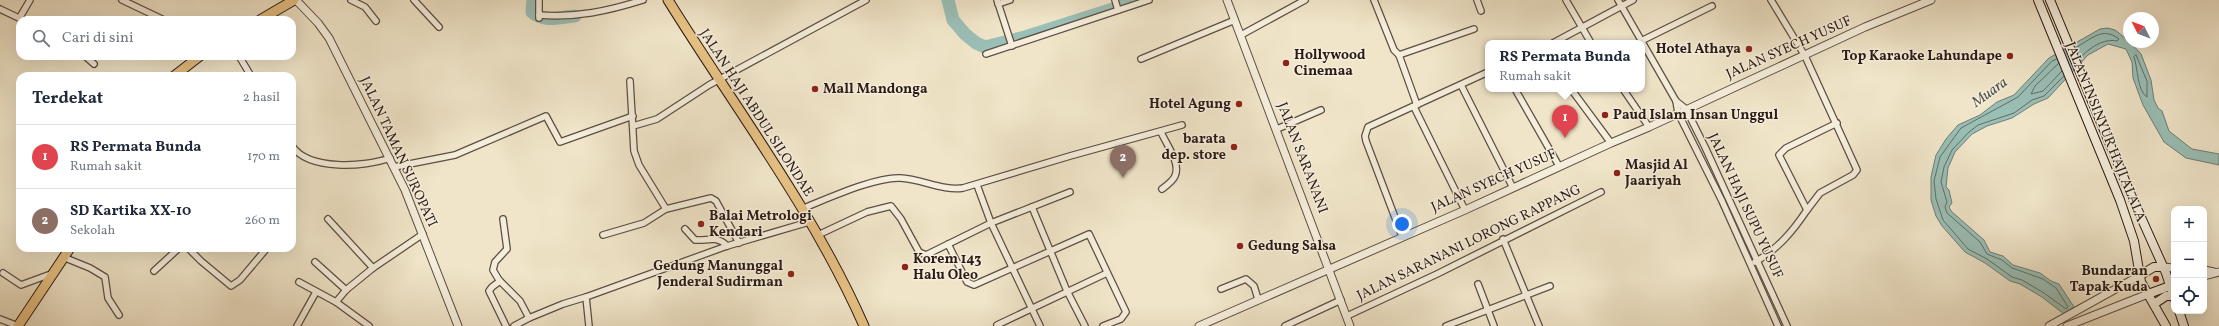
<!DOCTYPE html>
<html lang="id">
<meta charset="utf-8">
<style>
body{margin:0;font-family:Vollkorn,serif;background:#f6f6f7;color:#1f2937}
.controls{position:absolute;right:12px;bottom:12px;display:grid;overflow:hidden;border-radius:8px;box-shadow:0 4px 16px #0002}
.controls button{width:36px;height:36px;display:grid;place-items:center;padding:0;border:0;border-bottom:1px solid #e0e1e3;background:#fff;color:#1f2937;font:20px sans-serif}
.compass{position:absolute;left:2123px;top:12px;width:36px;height:36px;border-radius:50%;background:#fff;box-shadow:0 4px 16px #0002;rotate:312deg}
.you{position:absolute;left:1402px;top:224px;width:14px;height:14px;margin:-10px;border:3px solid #fff;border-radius:50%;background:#1a73e8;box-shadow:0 0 0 6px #1a73e833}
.badge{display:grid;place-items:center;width:26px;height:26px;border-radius:50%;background:#d93025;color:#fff;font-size:13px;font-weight:700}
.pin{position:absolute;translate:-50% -33px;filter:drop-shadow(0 1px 2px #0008)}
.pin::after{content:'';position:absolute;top:21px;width:14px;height:12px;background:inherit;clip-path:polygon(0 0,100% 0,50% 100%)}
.popup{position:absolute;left:1485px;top:40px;width:160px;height:52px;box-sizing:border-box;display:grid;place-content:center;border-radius:8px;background:#fff;filter:drop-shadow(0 1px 3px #0005);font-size:13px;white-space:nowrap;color:#747a83}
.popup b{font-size:15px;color:#1f2937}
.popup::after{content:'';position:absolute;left:50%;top:100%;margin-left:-8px;border:8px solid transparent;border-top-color:#fff}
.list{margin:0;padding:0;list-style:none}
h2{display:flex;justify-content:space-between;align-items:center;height:52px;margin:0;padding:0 16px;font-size:17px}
h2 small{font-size:13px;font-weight:400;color:#747a83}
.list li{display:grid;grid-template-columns:26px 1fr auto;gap:12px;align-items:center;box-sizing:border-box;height:64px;padding:0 16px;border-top:1px solid #e0e1e3}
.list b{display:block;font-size:15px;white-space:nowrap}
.list p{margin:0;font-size:13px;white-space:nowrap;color:#747a83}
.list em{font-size:13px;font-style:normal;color:#747a83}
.icon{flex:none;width:22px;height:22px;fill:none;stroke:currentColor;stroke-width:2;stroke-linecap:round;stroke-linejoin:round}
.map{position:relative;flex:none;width:2219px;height:326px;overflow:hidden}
.search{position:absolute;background:#fff;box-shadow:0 4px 16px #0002;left:16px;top:16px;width:280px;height:44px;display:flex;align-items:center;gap:10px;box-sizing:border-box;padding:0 14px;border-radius:12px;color:#747a83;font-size:15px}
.panel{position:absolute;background:#fff;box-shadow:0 4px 16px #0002;left:16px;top:72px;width:280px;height:180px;border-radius:12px}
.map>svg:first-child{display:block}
</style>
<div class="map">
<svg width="2219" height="326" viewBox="0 0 2219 326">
<rect width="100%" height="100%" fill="#f0e5c9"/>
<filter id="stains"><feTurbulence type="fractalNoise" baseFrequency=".005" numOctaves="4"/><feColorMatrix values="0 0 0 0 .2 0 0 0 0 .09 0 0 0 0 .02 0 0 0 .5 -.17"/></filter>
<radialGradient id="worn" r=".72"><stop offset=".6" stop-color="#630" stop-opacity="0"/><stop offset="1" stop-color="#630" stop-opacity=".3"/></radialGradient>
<polygon fill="#9abfb6" stroke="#6e7d76" points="2108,28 2115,30 2129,41 2141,54 2151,80 2154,100 2158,108 2162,111 2169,131 2192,149 2219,154 2219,165 2186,158 2164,142 2143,105 2133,78 2132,62 2126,49 2108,44 2088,55 2048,98 2034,104 2012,118 1987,126 1972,134 1955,152 1948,168 1946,187 1949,190 1952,203 1949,207 1951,211 1984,240 1990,252 2003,256 2013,265 2040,273 2051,281 2059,284 2074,307 2064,314 2042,297 2020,284 2010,281 1985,263 1965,252 1942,226 1936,216 1931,200 1931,177 1936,155 1946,139 1958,125 1980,115 1997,102 2014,95 2049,58 2100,29"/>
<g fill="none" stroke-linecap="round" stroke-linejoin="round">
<g stroke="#626d66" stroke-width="1">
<path d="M2075 48C2092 39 2102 26 2119 39L2117 41C2104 38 2089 48 2080 58"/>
<path d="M2136 55 2147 81V97C2137 91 2138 67 2134 57Z"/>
<polyline points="2057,59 2052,61 2018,97 1961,128 1940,157 1934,181 1936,199 1943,220 1968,249 1987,259 2012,277 2022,280 2044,293 2066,309 2068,307 2056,288 2043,279 2012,268 2002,260 1987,254 1980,242 1947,213 1945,207 1947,202 1941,182 1944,167 1952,150 1969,132 1978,125 2014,113 2032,100 2044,96 2064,76"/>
<polyline points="2059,63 2035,86 2031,94 2043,91 2062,71"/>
</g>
<g stroke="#9abfb6" stroke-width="13">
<path d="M533 0 532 12C545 23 560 17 575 16"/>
<polyline points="948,0 953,20 965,34 976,43 985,47 1025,37 1141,0"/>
</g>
<g stroke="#5c4e43" stroke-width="8">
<g id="minor">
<polyline points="122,0 164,20"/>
<polyline points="351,0 365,7 376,21"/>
<polyline points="414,0 439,27"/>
<polyline points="539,0 539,18"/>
<polyline points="997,0 1012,46"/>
<polyline points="1115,0 1118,10"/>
<polyline points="1374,0 1394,50 1399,55 1474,29"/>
<polyline points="1477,0 1481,11"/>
<polyline points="1566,0 1591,43"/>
<polyline points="1618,0 1676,101 1686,109 1705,147 1787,326"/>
<polyline points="1771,0 1805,56 1857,170 1853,175 1820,193 1807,210 1779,155 1786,148 1837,123"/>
<polyline points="998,4 1010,0"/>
<polyline points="0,9 23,20"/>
<path d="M539 15C576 18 608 11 643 0"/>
<polyline points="20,17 30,0"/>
<polyline points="1241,35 1305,0"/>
<polyline points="1641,41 1712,6"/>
<polyline points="1553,43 1633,0"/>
<polyline points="986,54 1149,0"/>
<polyline points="1399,55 1417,105"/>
<polyline points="85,56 94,64"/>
<polyline points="239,56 251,76"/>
<polyline points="1141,59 1235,20"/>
<polyline points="630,81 634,151 639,165 666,209"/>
<polyline points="1461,85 1513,188"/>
<polyline points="1515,89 1559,166"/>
<polyline points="1571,89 1611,143"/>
<polyline points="1623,89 1649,127"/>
<polyline points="1676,101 1678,113 1722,201 1778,326"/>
<polyline points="1414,107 1465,210"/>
<polyline points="633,126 657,119 709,85 866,0"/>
<polyline points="1277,129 1321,110"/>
<path d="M1161 132C1166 144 1181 163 1175 176 1173 181 1166 186 1162 189"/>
<path d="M292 146C309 171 365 167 390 158"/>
<polyline points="394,167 455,155 546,116 560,142 633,116"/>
<polyline points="977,185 991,223 1040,326"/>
<polyline points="1032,207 1067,291 1085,326"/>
<path d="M801 209C827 199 874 177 900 178 922 179 942 191 963 188L1070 156 1182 125"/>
<polyline points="328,219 373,268"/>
<polyline points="503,219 507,249 495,262 493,270 499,280 520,301 529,318 563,304 586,297"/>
<path d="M685 229 695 240C708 241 717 235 727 246"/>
<polyline points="603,235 644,223 666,209 711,198 716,201 739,243"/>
<polyline points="818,235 867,212 891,206 901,219 919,252 926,255 991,223 1070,192"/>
<polyline points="1402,236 1366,141 1365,136 1368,127 1488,72"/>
<polyline points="1503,239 1539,326"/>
<polyline points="948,244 967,282 974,285 1089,234 1126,312 1121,319 1103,326"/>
<polyline points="188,248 201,261 231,286 240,280 267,248"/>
<polyline points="63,257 90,268 105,277 108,298 119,315"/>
<polyline points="315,262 346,290 373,268 423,234"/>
<path d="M1755 262C1778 249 1793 231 1807 210"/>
<polyline points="154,271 179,248"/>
<polyline points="3,273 21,285 51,274"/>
<polyline points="500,281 492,287 489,291 506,326"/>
<polyline points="299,282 336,302 346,290"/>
<polyline points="1478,284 1494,326"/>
<polyline points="1221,289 1246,279 1254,286 1258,299"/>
<polyline points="336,302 369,326"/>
<polyline points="1347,316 1437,274 1601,192"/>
<polyline points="0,319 18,326"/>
<polyline points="997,325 1107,273"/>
<polyline points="297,326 316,292"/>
<polyline points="514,326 529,318"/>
<polyline points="589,326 586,297 727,246 809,222"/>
<polyline points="1285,326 1341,300"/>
<polyline points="1446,326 1550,286"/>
</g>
</g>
<g stroke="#5c4e43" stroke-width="9">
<g id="tertiary">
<polyline points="296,0 318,23 329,38 405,190 458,326"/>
<polyline points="1227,0 1350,326"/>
<polyline points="2163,267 2174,268"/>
<polyline points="2204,270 2214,272"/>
<polyline points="2204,276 2219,272"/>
<polyline points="1199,326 1465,210 1611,143 1649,127 1865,27 1931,0"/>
<polyline points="2049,326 2139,276"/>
<polyline points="2067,326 2148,294"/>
</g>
</g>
<g stroke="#2b1b16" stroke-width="10">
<g id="secondary">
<polyline points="2038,0 2120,200 2134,241 2141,282 2166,326"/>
<polyline points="2050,0 2131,195 2166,273 2174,298"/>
<polyline points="2139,276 2154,267 2163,267"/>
<polyline points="2148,294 2170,286"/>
<polyline points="2154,304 2166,296 2173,296"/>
<polyline points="2179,311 2184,326"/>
</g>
</g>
<g stroke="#2b1b16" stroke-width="11">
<g id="trunk">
<path d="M668 0C735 108 813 210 864 326"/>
<polyline points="260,20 294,0"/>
<polyline points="174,76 200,56"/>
<polyline points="18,326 70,248"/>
</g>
</g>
<use href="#minor" stroke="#f5eedc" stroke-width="5.5"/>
<use href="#tertiary" stroke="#f5eedc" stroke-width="7"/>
<use href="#secondary" stroke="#f5eedc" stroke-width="8"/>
<use href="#trunk" stroke="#e8c284" stroke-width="9"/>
</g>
<g fill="#8f2418" stroke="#f5eedc" stroke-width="1.5">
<circle cx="1749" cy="49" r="4"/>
<circle cx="2010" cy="56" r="4"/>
<circle cx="1286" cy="63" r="4"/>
<circle cx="815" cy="89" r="4"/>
<circle cx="1239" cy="104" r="4"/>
<circle cx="1605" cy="115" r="4"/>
<circle cx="1234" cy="147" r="4"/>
<circle cx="1617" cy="173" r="4"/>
<circle cx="701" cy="224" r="4"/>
<circle cx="1240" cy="246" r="4"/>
<circle cx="905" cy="267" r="4"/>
<circle cx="791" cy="274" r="4"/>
<circle cx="2156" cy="279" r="4"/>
</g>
<g text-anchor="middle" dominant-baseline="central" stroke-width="3" stroke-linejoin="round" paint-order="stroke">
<g font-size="14" fill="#2b1b16" stroke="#f5eedc">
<text transform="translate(1789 48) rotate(-24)">JALAN SYECH YUSUF</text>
<text transform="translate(756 113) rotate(57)">JALAN HAJI ABDUL SILONDAE</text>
<text transform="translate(2105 132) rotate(68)">JALAN INSINYUR HAJI ALALA</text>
<text transform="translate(398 152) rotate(65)">JALAN TAMAN SUROPATI</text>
<text transform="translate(1302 158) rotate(69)">JALAN SARANANI</text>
<text transform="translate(1494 181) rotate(-24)">JALAN SYECH YUSUF</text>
<text transform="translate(1745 206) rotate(65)">JALAN HAJI SUPU YUSUF</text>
<text transform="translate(1469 243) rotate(-26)">JALAN SARANANI LORONG RAPPANG</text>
</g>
<g font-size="14" font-weight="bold" fill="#2b1b16" stroke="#f5eedc" text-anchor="start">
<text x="1741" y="49" text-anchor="end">Hotel Athaya</text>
<text x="1294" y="55">Hollywood<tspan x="1294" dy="16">Cinemaa</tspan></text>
<text x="2002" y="56" text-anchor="end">Top Karaoke Lahundape</text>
<text x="823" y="89">Mall Mandonga</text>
<text x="1231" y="104" text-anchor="end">Hotel Agung</text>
<text x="1613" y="115">Paud Islam Insan Unggul</text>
<text x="1226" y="139" text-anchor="end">barata<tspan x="1226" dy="16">dep. store</tspan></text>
<text x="1625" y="165">Masjid Al<tspan x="1625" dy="16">Jaariyah</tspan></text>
<text x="709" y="216">Balai Metrologi<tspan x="709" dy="16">Kendari</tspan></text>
<text x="1248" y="246">Gedung Salsa</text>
<text x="913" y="259">Korem 143<tspan x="913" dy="16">Halu Oleo</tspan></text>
<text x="783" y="266" text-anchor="end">Gedung Manunggal<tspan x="783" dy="16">Jenderal Sudirman</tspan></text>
<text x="2148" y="271" text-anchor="end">Bundaran<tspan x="2148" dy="16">Tapak Kuda</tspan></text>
</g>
<g font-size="15" font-style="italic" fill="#52544e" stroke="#f5eedc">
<text transform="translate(1990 93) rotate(-36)">Muara</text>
</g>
</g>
<rect width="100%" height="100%" filter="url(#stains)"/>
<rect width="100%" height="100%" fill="url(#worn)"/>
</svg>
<div class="controls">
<button>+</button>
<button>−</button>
<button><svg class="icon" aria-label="locate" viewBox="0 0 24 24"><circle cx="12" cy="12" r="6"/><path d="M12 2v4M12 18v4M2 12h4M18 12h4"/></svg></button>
</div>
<svg class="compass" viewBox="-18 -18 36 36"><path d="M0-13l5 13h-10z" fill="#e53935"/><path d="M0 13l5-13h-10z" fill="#747a83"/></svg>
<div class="you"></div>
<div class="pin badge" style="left:1565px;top:138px;background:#e0444e">1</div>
<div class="popup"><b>RS Permata Bunda</b>Rumah sakit</div>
<div class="pin badge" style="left:1123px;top:178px;background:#8d6e63">2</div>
<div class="search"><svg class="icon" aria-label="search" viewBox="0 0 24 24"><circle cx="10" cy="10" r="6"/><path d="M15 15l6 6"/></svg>Cari di sini</div>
<section class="panel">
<h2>Terdekat<small>2 hasil</small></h2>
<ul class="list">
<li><span class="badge" style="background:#e0444e">1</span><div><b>RS Permata Bunda</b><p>Rumah sakit</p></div><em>170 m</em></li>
<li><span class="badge" style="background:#8d6e63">2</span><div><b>SD Kartika XX-10</b><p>Sekolah</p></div><em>260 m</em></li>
</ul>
</section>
</div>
